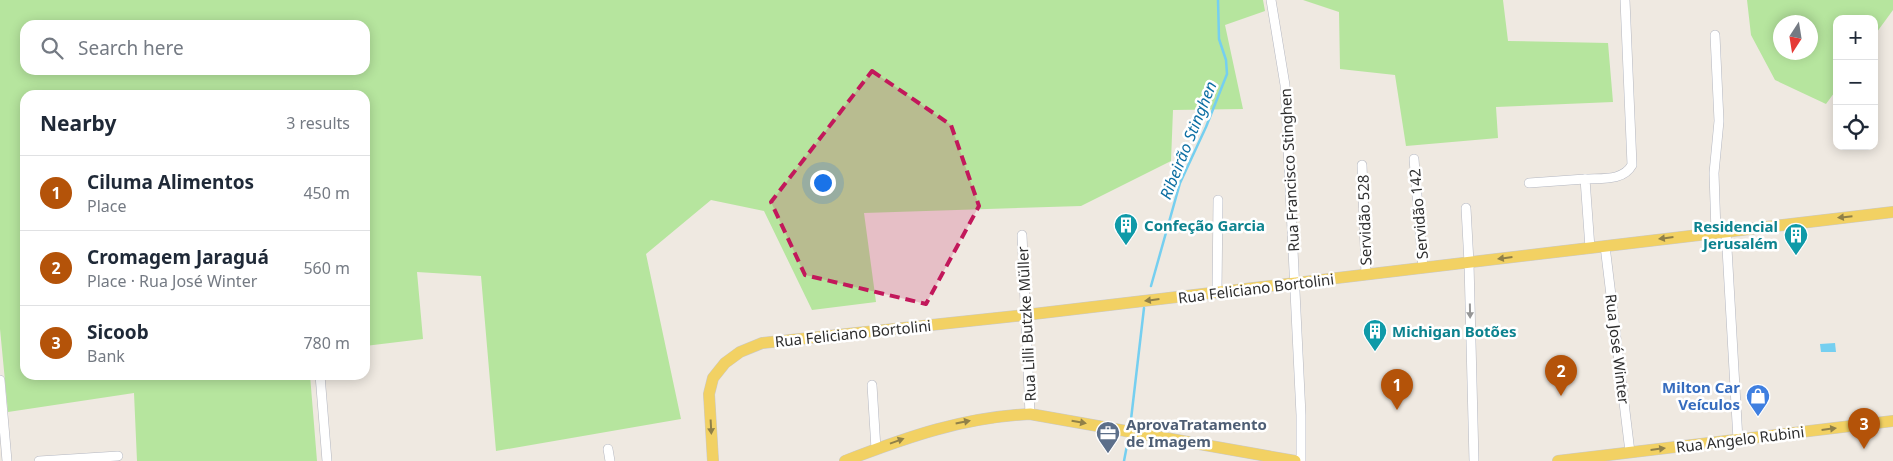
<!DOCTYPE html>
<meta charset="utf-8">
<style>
body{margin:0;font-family:"Noto Sans",sans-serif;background:#f6f6f7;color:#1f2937}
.controls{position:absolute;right:15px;top:15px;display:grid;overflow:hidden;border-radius:10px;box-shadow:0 2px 12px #0003}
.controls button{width:45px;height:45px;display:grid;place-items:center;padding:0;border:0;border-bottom:1px solid #e0e1e3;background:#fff;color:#1f2937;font:25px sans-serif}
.compass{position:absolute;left:1773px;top:15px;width:45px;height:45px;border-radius:50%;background:#fff;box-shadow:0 2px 12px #0003;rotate:192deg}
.you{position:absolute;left:822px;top:182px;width:18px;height:18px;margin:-12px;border:4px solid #fff;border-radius:50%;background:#1a73e8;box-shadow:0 0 0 8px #1a73e833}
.badge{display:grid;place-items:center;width:32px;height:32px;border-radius:50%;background:#b45309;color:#fff;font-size:16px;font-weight:700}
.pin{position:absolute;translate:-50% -41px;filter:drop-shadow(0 1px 2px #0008)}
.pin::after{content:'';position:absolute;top:26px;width:18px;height:15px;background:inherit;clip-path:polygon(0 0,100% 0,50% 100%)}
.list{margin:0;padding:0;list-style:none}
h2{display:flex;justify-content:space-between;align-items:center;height:65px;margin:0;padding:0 20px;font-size:21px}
h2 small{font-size:16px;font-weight:400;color:#747a83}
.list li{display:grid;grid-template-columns:32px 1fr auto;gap:15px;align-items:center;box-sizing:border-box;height:75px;padding:0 20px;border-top:1px solid #e0e1e3}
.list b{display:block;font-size:19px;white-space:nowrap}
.list p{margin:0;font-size:16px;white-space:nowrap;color:#747a83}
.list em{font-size:16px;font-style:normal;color:#747a83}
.icon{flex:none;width:28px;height:28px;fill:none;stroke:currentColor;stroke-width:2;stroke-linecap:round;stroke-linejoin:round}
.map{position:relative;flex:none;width:1893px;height:461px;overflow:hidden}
.search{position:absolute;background:#fff;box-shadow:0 2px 12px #0003;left:20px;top:20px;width:350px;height:55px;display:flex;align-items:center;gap:12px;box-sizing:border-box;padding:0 18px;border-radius:15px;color:#747a83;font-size:19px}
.panel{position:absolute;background:#fff;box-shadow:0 2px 12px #0003;left:20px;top:90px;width:350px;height:290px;border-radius:15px}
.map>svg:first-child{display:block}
</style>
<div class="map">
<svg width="1893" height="461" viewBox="0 0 1893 461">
<rect width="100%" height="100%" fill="#efe9e1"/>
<g fill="#b6e59e" fill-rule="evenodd">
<path d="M0 0H1263L1265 11 1225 25 1243 109 1173 110 1171 161 1081 206 864 213 876 302 812 310 764 211 711 200 646 254 681 419 496 451 481 276 417 272 423 339 365 346V95H25V375H310L317 461H137L134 393 8 412 0 329ZM25 25H365V70H25Z"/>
<polygon points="1303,0 1503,0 1508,41 1608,43 1613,102 1496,107 1498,138 1406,146 1395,75 1340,69 1339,12"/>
<path d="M1747 0H1893V10L1874 36V19H1837V89L1826 104 1775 80 1751 35ZM1780 22H1810V52H1780Z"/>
</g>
<polygon fill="#75cff0" points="1835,343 1836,352 1821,352 1820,344"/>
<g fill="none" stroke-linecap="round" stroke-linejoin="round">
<g stroke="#75cff0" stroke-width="2.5">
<polyline points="1151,286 1180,183 1206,127 1227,74 1226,60 1219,39 1218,0"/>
<polyline points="1130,428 1144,308"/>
<polyline points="1124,461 1128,440"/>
</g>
<g stroke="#b4b7c1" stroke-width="10">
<g id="minor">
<polyline points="1271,0 1285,85 1301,415 1301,461"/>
<polyline points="1715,35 1719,121 1714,173 1716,232"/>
<polyline points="1414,159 1423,268"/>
<polyline points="1362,165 1366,275"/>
<polyline points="1529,183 1585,179"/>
<polyline points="1466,208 1469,263 1474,461"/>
<polyline points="1726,231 1738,440"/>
<polyline points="1022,235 1030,414"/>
<polyline points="1605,246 1630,452"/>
<path d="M1590 248 1585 179C1603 178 1623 181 1632 165L1625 0"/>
<polyline points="1217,292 1218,200"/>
<polyline points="320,375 327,461"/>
<polyline points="0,380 7,461"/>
<polyline points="872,385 876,449"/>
<polyline points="608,449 610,461"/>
<polyline points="39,461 118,456"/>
</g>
</g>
<g stroke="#c9c9c9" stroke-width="12">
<g id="major">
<polyline points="713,461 709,394 713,378 725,363 740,352 762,343 1025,315 1893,212"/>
<path d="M845 461C907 437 964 417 1030 414L1295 461"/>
<polyline points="1558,461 1893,421"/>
</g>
</g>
<use href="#minor" stroke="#fff" stroke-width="9"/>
<use href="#major" stroke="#f2d163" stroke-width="11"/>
</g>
<defs><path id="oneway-solid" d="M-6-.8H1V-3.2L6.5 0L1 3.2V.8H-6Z" transform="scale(1.25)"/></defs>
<g fill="#908048">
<use href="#oneway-solid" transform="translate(1845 217) rotate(174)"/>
<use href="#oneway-solid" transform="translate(1666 238) rotate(173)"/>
<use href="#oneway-solid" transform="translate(1505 258) rotate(173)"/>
<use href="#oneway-solid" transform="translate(1152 300) rotate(173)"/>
<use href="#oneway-solid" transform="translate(963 422) rotate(-11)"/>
<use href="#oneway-solid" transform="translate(1079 422) rotate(10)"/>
<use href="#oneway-solid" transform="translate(711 427) rotate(87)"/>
<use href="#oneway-solid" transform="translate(1829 429) rotate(-7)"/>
<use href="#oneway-solid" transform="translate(897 441) rotate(-20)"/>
<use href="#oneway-solid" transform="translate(1658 449) rotate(-7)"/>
</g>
<use fill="#969696" href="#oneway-solid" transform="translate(1470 311) rotate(89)"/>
<path fill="#c2185b" fill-opacity="0.2" stroke="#c2185b" stroke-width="4" stroke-dasharray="10 6" stroke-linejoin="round" d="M872 71 951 125 979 206 926 304 805 275 771 202Z"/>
<defs>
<g id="building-pin" transform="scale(1.25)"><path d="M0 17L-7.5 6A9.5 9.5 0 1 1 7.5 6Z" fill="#0f9aa8" stroke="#fff"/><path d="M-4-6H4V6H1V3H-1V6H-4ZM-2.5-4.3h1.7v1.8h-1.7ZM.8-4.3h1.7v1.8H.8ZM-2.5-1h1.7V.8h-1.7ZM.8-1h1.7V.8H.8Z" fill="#fff"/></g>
<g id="shop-pin" transform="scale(1.25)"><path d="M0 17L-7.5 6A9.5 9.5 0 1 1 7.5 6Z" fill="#3f7fe0" stroke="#fff"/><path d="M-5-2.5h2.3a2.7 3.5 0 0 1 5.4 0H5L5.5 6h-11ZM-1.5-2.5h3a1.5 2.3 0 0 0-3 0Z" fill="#fff"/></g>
<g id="office-pin" transform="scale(1.25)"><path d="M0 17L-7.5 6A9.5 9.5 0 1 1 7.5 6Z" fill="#5c6f8a" stroke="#fff"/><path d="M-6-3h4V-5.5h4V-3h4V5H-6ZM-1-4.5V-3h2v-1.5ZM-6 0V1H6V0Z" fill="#fff"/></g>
</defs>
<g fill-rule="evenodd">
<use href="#building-pin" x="1126" y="225"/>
<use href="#building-pin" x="1796" y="235"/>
<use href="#building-pin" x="1375" y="331"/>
<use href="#shop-pin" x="1758" y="396"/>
<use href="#office-pin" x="1108" y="433"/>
</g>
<g text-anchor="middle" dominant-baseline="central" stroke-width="5" stroke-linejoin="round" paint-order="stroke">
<g font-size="15" fill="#2e2e2e" stroke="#fff">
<text transform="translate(1289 170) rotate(-93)">Rua Francisco Stinghen</text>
<text transform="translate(1418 214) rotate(-95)">Servidão 142</text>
<text transform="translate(1364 220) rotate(-92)">Servidão 528</text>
<text transform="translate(1256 288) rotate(-7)">Rua Feliciano Bortolini</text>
<text transform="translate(1026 324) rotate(-93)">Rua Lilli Butzke Müller</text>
<text transform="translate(853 333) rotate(-6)">Rua Feliciano Bortolini</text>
<text transform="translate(1618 349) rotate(83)">Rua José Winter</text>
<text transform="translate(1740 439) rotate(-7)">Rua Angelo Rubini</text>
</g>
<g font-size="15" font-weight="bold" fill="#0d838f" stroke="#fff" text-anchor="start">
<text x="1144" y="225">Confeção Garcia</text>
<text x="1778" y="226" text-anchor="end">Residencial<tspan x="1778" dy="17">Jerusalém</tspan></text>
<text x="1392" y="331">Michigan Botões</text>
</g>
<g font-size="15" font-weight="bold" fill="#366cbe" stroke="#fff" text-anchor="end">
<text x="1740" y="387">Milton Car<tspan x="1740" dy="17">Veículos</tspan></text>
</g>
<g font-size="15" font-weight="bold" fill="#4e5e75" stroke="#fff" text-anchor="start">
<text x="1126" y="424">AprovaTratamento<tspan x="1126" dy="17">de Imagem</tspan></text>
</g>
<g font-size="16" font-style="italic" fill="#0d6fa3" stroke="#fff">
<text transform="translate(1188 140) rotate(-68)">Ribeirão Stinghen</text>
</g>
</g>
</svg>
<div class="controls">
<button>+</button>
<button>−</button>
<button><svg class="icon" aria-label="locate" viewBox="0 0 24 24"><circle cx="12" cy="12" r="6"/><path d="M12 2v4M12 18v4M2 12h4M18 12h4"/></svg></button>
</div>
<svg class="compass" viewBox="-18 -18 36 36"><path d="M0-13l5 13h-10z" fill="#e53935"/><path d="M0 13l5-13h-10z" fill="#747a83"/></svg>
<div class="you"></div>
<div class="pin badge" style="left:1397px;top:410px">1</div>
<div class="pin badge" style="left:1561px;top:396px">2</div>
<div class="pin badge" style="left:1864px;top:449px">3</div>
<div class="search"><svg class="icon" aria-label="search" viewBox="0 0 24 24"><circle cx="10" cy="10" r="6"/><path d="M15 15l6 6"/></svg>Search here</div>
<section class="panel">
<h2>Nearby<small>3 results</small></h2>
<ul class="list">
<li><span class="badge">1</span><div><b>Ciluma Alimentos</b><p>Place</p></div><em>450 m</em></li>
<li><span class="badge">2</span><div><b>Cromagem Jaraguá</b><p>Place · Rua José Winter</p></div><em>560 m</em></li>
<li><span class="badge">3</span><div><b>Sicoob</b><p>Bank</p></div><em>780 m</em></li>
</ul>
</section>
</div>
